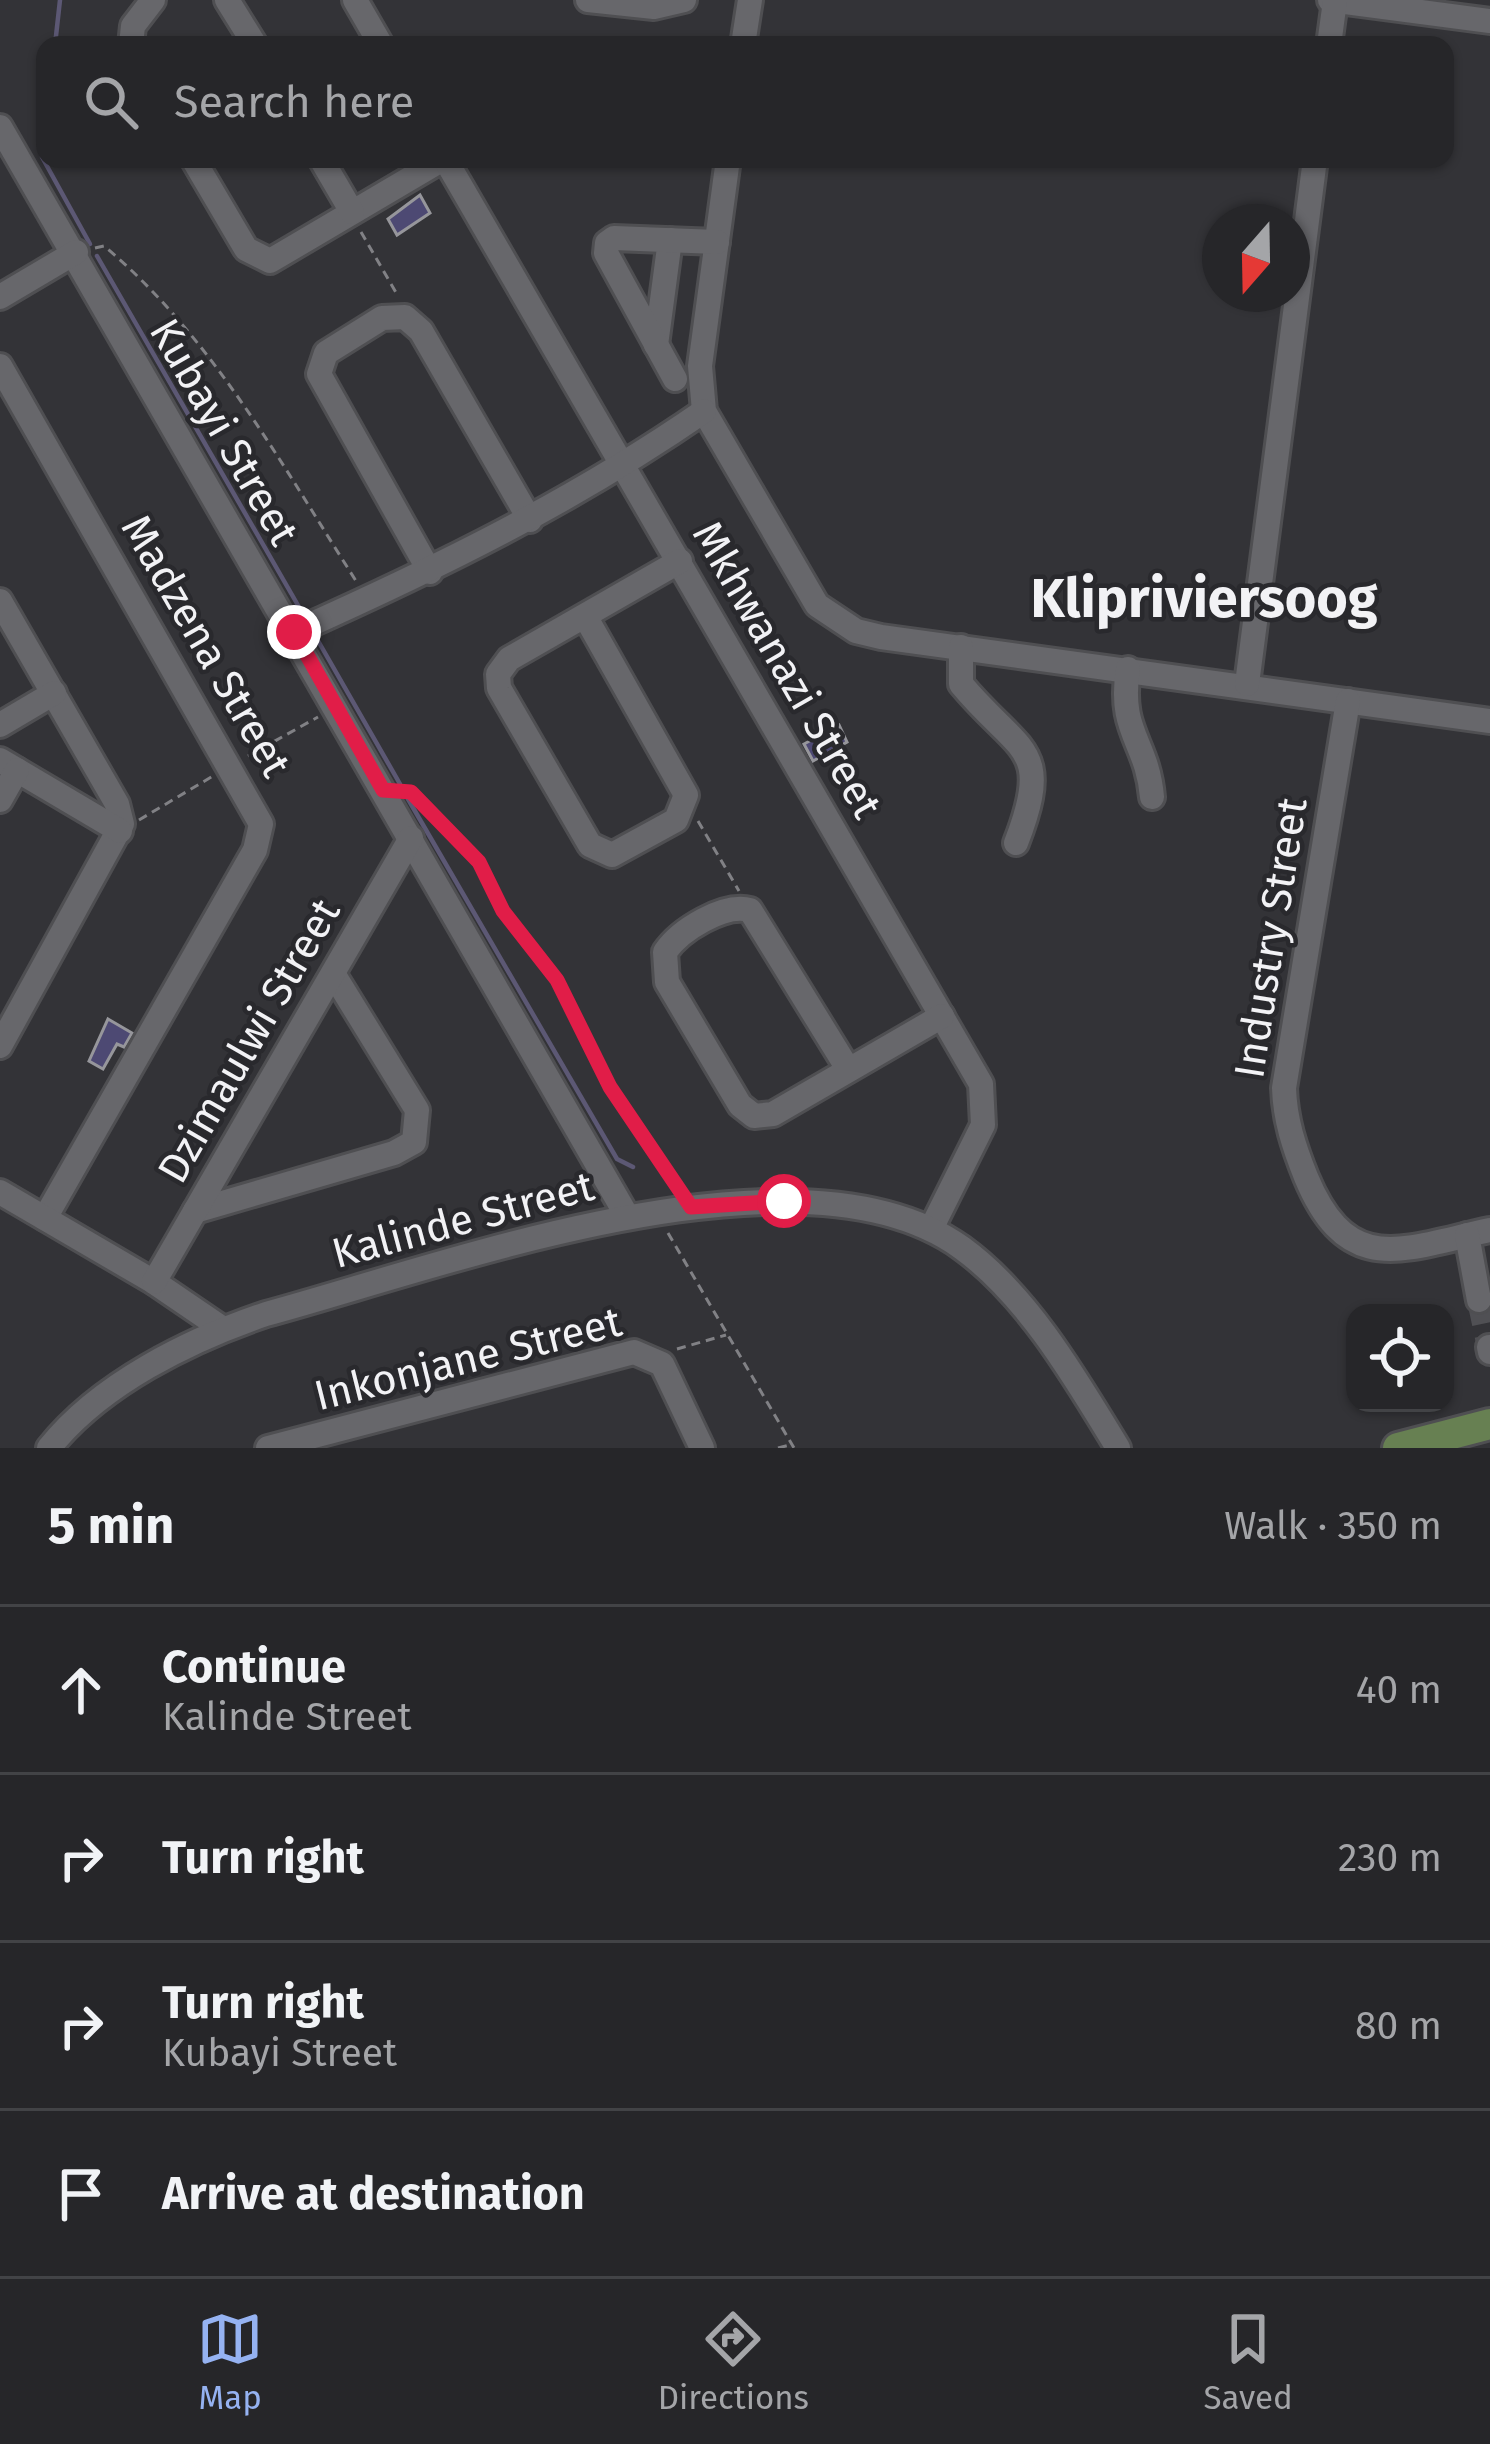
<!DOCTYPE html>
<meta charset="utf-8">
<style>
body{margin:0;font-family:"Fira Sans",sans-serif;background:#2e2e31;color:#f1f3f6}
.controls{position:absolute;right:36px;bottom:36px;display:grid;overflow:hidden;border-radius:24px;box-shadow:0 3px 9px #0004}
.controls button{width:108px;height:108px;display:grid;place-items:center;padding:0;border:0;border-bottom:3px solid #424346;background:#262629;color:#f1f3f6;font:60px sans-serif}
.compass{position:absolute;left:1202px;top:204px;width:108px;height:108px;border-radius:50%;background:#262629;box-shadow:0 3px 9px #0004;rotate:200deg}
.stop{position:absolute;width:36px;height:36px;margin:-27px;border:9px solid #e11d48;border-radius:50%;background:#fff}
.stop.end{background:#e11d48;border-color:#fff;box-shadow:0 3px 12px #0008}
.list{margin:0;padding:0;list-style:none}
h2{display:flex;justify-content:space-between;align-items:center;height:156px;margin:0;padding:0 48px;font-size:51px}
h2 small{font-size:39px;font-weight:400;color:#a4a5a8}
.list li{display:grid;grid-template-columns:78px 1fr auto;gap:36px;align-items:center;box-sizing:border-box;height:168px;padding:0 48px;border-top:3px solid #424346}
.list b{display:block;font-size:45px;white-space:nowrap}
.list p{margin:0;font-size:39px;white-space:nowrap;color:#a4a5a8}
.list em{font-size:39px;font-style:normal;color:#a4a5a8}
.icon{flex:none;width:66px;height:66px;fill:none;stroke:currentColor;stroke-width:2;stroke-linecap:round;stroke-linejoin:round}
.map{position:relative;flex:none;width:1490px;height:1448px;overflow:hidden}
.search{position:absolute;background:#262629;box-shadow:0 3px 9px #0004;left:36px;right:36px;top:36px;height:132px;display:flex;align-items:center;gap:30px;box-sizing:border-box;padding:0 42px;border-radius:24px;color:#a4a5a8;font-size:45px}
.sheet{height:828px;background:#262629}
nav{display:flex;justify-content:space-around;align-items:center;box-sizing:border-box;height:168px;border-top:3px solid #424346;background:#262629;font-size:33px;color:#a4a5a8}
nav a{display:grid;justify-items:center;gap:6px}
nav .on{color:#95b2f1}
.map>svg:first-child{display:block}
</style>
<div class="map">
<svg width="1490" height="1448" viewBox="0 0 1490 1448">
<rect width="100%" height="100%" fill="#333337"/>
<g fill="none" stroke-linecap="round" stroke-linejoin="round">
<g stroke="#5c5874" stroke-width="4.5">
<polyline points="55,45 60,0"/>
<polyline points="45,129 42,157 90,244"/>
<polyline points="97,256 303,614"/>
<polyline points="317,639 400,784"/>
<polyline points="408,799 617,1159 633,1167"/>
</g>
</g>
<g fill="#4d4973" stroke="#96969b" stroke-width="3">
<polygon points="420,195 430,213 397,235 388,219"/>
<polygon points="839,725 847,742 813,761 804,744"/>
<polygon points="108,1019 132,1033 124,1047 117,1044 103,1069 89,1061"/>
</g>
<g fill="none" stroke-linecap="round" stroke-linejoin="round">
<polyline stroke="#505054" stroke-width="24" stroke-dasharray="24 12" stroke-linecap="butt" points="1479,1300 1489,1347"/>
<g stroke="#4f4f52" stroke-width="30">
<g id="minor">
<polyline points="227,0 255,45"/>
<polyline points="355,0 381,45"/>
<polyline points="588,0 654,7 684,0"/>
<polyline points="1330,0 1490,21"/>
<polyline points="131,45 133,26 153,0"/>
<polyline points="743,45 750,0"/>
<polyline points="1329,45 1335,1"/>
<polyline points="0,127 627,1216"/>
<polyline points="193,159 246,249 270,261 443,159"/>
<polyline points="321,159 352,212"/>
<polyline points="445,159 981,1084 983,1125 931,1229"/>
<polyline points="728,159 700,366 704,411 817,605 856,631 881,637 1490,721"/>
<polyline points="0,297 76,252"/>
<polyline points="656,345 670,240"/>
<polyline points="0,366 261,824 255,850 45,1218"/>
<polyline points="675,379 606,253 607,243 614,238 717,242"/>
<polyline points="430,572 319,374 326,353 382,318 405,317 421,331 530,520"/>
<polyline points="0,601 117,804 122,824 0,1046"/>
<polyline points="585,616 686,795 676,820 612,855 590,845 499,688 498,674 509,659 680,561"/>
<path d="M294 632C437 568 574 501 704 411"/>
<path d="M961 647V684C1019 754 1054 745 1016 843"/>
<path d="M1128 669C1118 733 1147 740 1152 797"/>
<polyline points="1247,684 1315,159"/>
<path d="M1348 701 1284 1088C1285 1120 1294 1147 1306 1177 1348 1278 1402 1249 1490 1230"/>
<polyline points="0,725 54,693"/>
<polyline points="0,760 120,831"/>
<polyline points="0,800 17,770"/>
<path d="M848 1069 750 910C724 903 680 930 665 952L667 982 740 1105 754 1116 773 1114 942 1016"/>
<polyline points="0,1192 154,1282 223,1329"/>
<polyline points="195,1211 394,1153 414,1142 417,1110 334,975"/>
<polyline points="1467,1235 1479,1300"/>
<polyline points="154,1282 411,838"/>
<polyline points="1489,1347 1490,1352"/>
<path d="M49 1448C100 1384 189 1340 266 1314 444 1266 801 1131 962 1248 1028 1296 1076 1379 1118 1448"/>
<polyline points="268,1448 634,1352 662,1364 702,1448"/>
</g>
</g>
<g stroke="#4f4f52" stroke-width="36">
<polyline id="major" points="1398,1448 1490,1424"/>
</g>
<g stroke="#818185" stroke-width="3" stroke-dasharray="9 6" stroke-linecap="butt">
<polyline points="361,232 398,296"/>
<path d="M95 248 104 246C212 336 283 467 358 584"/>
<polyline points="248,756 318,717"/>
<polyline points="407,792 446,823 479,862 503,911 557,980 610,1087 680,1191"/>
<polyline points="139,820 213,776"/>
<polyline points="698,821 739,891"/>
<polyline points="668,1233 794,1448"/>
<polyline points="677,1349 726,1335"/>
<polyline points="778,1448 790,1445"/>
</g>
<use href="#minor" stroke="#67676b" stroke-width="24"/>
<use href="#major" stroke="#678052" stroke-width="30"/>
</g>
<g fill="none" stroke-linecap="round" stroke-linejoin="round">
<polyline stroke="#e11d48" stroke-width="15" points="294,632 383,790 411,792 479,862 503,911 557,980 610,1087 691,1207 784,1201"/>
</g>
<g text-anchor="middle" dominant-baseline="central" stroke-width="9" stroke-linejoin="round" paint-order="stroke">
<g font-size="42" fill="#f2f2f5" stroke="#29292d">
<text transform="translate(224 432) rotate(60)">Kubayi Street</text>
<text transform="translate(206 646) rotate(60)">Madzena Street</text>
<text transform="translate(787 670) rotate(60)">Mkhwanazi Street</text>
<text transform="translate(1271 938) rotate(-81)">Industry Street</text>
<text transform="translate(249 1041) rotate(-60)">Dzimaulwi Street</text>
<text transform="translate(463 1220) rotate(-15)">Kalinde Street</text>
<text transform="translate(468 1359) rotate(-14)">Inkonjane Street</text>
</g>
<g font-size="54" font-weight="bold" fill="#f2f2f5" stroke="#29292d">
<text x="1204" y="599">Klipriviersoog</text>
</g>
</g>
</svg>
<div class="controls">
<button><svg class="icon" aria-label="locate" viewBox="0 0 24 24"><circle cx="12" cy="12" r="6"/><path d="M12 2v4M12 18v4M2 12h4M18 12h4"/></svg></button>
</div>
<svg class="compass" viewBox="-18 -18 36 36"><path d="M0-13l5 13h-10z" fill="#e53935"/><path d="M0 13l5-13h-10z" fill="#a4a5a8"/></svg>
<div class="stop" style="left:784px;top:1201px"></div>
<div class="stop end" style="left:294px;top:632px"></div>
<div class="search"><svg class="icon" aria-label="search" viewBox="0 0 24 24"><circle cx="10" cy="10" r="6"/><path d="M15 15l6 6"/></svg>Search here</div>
</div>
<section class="sheet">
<h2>5 min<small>Walk · 350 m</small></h2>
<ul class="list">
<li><svg class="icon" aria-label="ahead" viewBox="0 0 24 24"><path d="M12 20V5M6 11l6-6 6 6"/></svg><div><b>Continue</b><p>Kalinde Street</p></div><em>40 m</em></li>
<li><svg class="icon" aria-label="right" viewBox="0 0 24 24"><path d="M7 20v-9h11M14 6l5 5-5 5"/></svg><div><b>Turn right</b></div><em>230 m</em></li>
<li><svg class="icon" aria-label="right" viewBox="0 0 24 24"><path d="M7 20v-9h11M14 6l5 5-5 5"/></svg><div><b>Turn right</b><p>Kubayi Street</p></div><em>80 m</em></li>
<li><svg class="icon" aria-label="arrive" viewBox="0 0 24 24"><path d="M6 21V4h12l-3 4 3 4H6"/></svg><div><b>Arrive at destination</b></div></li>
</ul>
</section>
<nav>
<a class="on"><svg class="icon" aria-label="map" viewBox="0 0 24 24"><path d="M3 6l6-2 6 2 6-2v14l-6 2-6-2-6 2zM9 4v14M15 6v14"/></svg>Map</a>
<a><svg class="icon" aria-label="directions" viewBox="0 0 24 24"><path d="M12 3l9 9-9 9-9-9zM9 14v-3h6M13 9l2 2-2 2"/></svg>Directions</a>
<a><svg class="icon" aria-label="saved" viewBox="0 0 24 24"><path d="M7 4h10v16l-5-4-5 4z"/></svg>Saved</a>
</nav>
